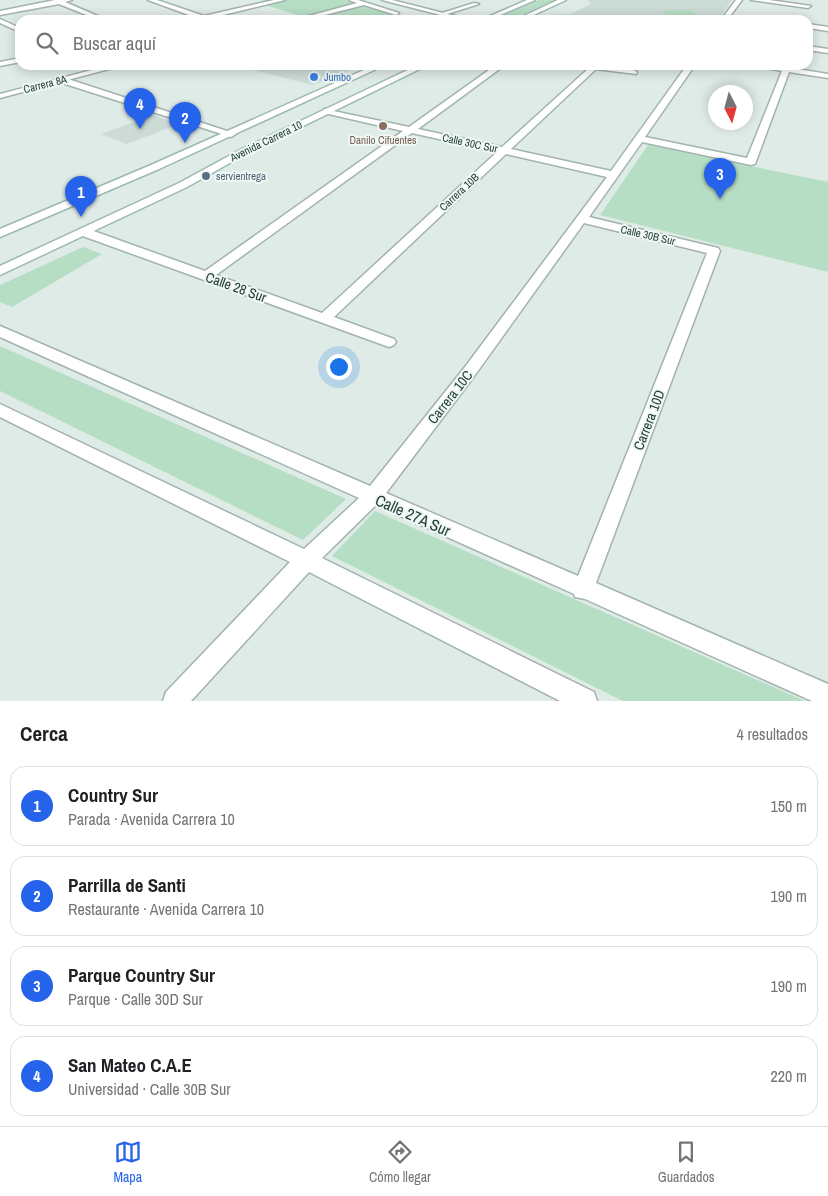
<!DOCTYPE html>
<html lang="es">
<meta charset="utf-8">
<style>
body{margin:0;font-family:"Archivo Narrow",sans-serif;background:#f2f2f2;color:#202124}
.compass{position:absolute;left:708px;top:85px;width:45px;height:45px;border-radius:50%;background:#fff;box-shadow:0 2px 12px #0003;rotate:174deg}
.you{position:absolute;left:338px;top:366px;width:18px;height:18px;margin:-12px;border:4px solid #fff;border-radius:50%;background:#1a73e8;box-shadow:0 0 0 8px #1a73e833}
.badge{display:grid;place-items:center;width:32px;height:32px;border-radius:50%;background:#2563eb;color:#fff;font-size:16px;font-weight:700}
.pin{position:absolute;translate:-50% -41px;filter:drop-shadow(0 1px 2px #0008)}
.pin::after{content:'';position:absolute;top:26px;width:18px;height:15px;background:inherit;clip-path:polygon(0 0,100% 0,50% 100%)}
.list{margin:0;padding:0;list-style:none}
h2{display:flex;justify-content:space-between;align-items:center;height:65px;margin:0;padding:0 20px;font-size:21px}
h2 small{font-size:16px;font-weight:400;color:#757577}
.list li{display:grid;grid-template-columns:32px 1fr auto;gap:15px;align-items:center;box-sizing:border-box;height:80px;margin:0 10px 10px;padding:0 10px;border:1px solid #e0e0e0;border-radius:15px}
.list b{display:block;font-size:19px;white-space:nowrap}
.list p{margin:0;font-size:16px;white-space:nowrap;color:#757577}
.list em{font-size:16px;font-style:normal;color:#757577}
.icon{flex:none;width:28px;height:28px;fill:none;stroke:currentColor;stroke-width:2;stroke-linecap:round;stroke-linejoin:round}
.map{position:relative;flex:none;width:828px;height:701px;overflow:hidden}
.search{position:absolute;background:#fff;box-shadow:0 2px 12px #0003;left:15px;right:15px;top:15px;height:55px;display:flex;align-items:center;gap:12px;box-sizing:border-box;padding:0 18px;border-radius:15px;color:#757577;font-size:19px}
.sheet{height:425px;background:#fff}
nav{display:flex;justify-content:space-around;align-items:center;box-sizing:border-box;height:70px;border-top:1px solid #e0e0e0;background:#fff;font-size:14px;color:#757577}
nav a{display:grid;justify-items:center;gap:2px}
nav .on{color:#2563eb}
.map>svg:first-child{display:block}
</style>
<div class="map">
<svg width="828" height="701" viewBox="0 0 828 701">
<rect width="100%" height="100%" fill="#dfebe7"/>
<g fill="#cddbd6">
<polygon points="588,0 732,0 718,20 534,20 545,15 571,14 591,4"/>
<polygon points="233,65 361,65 313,85"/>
<polygon points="153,115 179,124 127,144 101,134"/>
</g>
<g fill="#b6dec4">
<polygon points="260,0 345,0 360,6 417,20 314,20 265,5 271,3"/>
<polygon points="539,0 556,0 510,20 492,20"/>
<polygon points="690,10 707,19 676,20 661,11"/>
<polygon points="648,145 828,182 828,272 600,215"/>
<polygon points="83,247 102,254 12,307 0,302 0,285"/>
<polygon points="0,346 346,499 303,540 0,391"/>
<polygon points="375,511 805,701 623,701 332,556"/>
</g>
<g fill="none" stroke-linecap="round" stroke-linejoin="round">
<g stroke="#a2b3ae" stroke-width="3">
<g id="minor">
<polygon points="55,0 72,0 65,2 107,20 99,20 59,4 0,15 0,11"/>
<polygon points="148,0 157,0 204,16 274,0 285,0 202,20 191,20 197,18"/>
<polygon points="736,0 742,0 730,16 757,20 721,20"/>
<polygon points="751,0 769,0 811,6 808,8"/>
<polygon points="474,3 479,4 444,15 439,14"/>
<polygon points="0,19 20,28 20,32 0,23"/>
<polygon points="808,24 828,27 828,31 808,28"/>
<polygon points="808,46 828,49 828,53 808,50"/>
<polygon points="20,58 20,62 0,66 0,62"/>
<path d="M496 65H505L418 129 502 147 589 68 583 65H602L633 70 637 72 636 74 596 69 511 149 611 171 687 65H695L645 137 747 158 782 71 750 65 783 67 784 65H792L791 68 828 74V78L789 72 755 164 751 165 642 142 589 217 718 248 720 251 596 583 828 684V701H812L585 599 575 597 574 594 376 505 322 558 594 692 597 701H560L309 572 191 701H163L166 692 290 562 0 417V404L304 549 359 498 0 337V326L370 486 465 367 607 177 506 154 334 317 394 339 396 342 394 345 389 347 80 235 78 232 80 229H88L205 271 403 131 324 113V109L409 127ZM412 133 497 152 322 313 216 275ZM584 223 707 253 578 576 386 493 475 375Z"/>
<polygon points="59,78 65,78 236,134 231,137 228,136 59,82"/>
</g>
</g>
<g stroke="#a2b3ae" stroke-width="3">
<g id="tertiary">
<polygon points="349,0 358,0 399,13 396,15 364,5 305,20 294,20 357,3"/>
<polygon points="382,0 392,0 471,20 460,20"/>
<polygon points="111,65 124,65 0,98 0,94"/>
</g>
</g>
<g stroke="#9db8b0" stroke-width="3">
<g id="secondary">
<polygon points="527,0 535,0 489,20 481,20"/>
<polygon points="558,0 566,0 523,20 515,20"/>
<polygon points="375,65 385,65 159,169 0,237 0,229 151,165"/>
<polygon points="418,65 428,65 244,155 187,187 0,275 0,266 179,183 238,151"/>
</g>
</g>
<use href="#minor" fill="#fff" fill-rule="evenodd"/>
<use href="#tertiary" fill="#fff" fill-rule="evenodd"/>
<use href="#secondary" fill="#fff" fill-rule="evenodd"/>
</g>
<circle fill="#3f7fe0" stroke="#eff8f4" stroke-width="2" cx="314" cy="77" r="5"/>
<circle fill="#8d6e63" stroke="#eff8f4" stroke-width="2" cx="383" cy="126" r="5"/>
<circle fill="#5c6f8a" stroke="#eff8f4" stroke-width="2" cx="206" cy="176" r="5"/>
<g text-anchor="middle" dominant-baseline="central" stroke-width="4" stroke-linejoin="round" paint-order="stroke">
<g font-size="11" fill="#366cbe" stroke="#eff8f4" text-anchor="start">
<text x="324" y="77">Jumbo</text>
</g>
<g font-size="11" fill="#1f3c36" stroke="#eff8f4">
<text transform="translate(45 84) rotate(-14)">Carrera 8A</text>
<text transform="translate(266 141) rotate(-26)">Avenida Carrera 10</text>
<text transform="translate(470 143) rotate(12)">Calle 30C Sur</text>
<text transform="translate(459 192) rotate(-43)">Carrera 10B</text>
<text transform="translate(648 235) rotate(13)">Calle 30B Sur</text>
</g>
<g font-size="11" fill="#785e54" stroke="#eff8f4">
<text x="383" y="140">Danilo Cifuentes</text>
</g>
<g font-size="11" fill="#4e5e75" stroke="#eff8f4" text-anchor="start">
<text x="216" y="176">servientrega</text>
</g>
<g font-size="14" fill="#1f3c36" stroke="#eff8f4">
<text transform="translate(236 287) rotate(20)">Calle 28 Sur</text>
<text transform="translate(450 397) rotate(-52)">Carrera 10C</text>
<text transform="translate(649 420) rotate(-69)">Carrera 10D</text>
</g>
<g font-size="16" fill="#1f3c36" stroke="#eff8f4">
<text transform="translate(413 515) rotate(24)">Calle 27A Sur</text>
</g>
</g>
</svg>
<svg class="compass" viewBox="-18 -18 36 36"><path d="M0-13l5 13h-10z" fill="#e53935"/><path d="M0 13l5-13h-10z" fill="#757577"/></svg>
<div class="you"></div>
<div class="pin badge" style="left:81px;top:217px">1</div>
<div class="pin badge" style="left:185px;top:143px">2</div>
<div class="pin badge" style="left:720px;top:199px">3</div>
<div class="pin badge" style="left:140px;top:129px">4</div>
<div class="search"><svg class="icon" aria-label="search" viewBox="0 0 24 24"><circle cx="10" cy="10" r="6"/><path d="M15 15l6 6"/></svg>Buscar aquí</div>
</div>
<section class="sheet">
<h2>Cerca<small>4 resultados</small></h2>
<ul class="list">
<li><span class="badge">1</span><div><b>Country Sur</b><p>Parada · Avenida Carrera 10</p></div><em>150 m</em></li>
<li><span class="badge">2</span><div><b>Parrilla de Santi</b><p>Restaurante · Avenida Carrera 10</p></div><em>190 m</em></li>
<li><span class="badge">3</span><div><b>Parque Country Sur</b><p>Parque · Calle 30D Sur</p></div><em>190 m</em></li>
<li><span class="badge">4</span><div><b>San Mateo C.A.E</b><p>Universidad · Calle 30B Sur</p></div><em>220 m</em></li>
</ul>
</section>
<nav>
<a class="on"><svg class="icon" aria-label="map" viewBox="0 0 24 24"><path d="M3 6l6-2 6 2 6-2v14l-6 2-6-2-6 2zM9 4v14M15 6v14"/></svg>Mapa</a>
<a><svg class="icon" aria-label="directions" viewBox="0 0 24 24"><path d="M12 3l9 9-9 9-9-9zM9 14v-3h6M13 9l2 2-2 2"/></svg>Cómo llegar</a>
<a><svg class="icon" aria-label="saved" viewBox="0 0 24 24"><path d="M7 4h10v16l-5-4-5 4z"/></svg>Guardados</a>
</nav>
